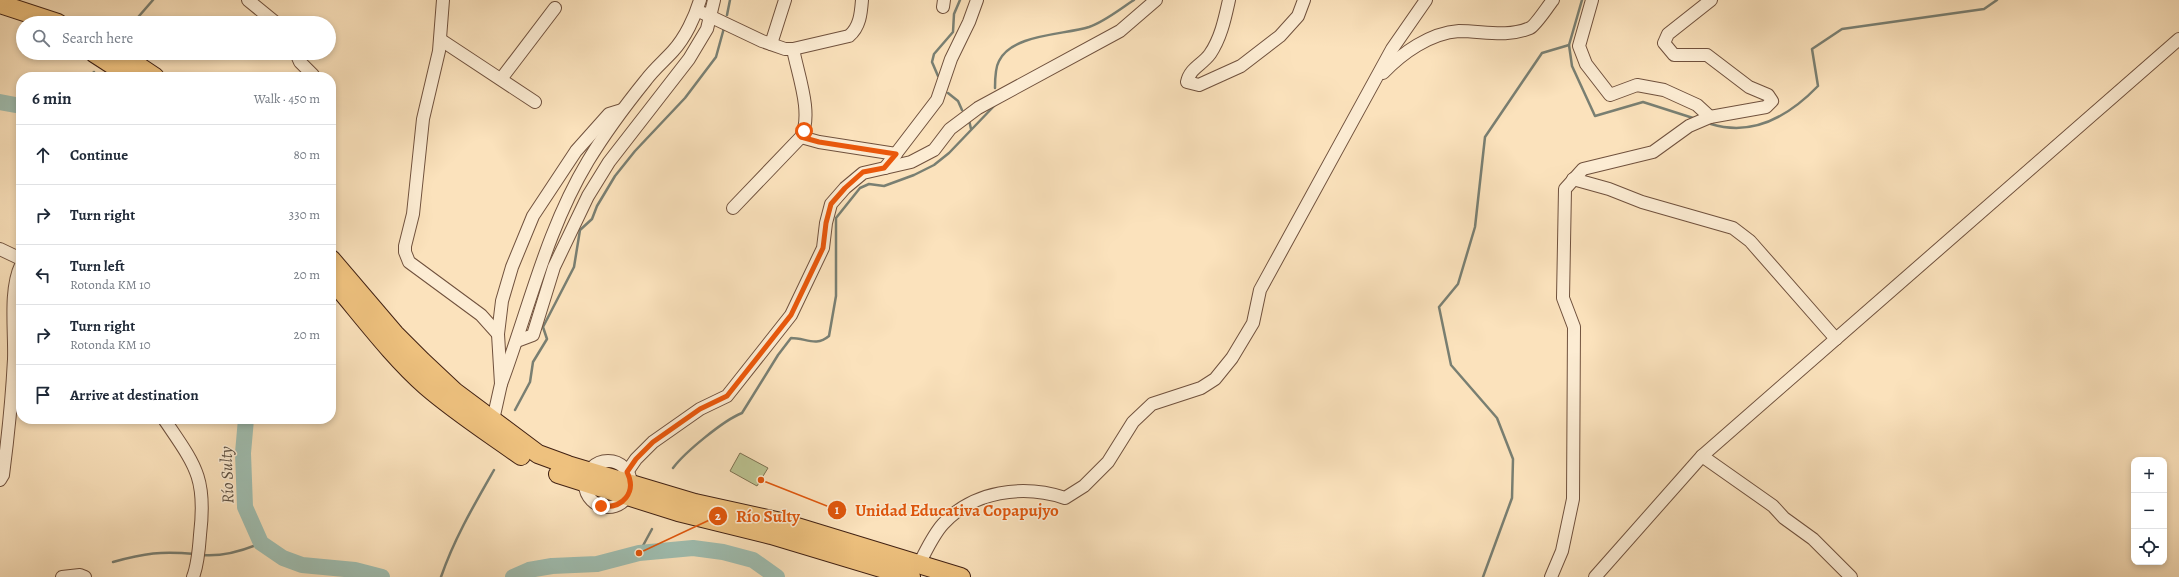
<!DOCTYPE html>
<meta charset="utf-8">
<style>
body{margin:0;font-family:Alegreya,serif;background:#f2f2f3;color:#1f2937}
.controls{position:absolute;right:12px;bottom:12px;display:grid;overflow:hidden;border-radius:8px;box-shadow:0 2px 6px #0003}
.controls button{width:36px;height:36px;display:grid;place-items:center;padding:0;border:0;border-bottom:1px solid #e0e1e3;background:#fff;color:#1f2937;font:20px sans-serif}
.stop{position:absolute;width:12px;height:12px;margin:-9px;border:3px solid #ea580c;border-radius:50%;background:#fff}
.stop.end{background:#ea580c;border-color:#fff;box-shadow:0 1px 4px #0008}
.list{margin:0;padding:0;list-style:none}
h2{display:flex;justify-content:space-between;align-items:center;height:52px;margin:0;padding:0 16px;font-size:17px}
h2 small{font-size:13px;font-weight:400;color:#747a83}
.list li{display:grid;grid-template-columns:26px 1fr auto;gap:12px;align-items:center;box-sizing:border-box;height:60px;padding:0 16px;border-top:1px solid #e0e1e3}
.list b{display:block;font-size:15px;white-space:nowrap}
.list p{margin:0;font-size:13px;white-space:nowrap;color:#747a83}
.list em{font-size:13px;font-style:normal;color:#747a83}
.icon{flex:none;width:22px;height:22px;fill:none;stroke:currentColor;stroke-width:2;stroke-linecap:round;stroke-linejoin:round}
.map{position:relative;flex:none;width:2179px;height:577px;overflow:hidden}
.search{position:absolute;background:#fff;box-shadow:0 2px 6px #0003;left:16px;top:16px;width:320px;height:44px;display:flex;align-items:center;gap:10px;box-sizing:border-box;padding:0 14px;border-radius:22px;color:#747a83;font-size:15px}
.panel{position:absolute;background:#fff;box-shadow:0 2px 6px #0003;left:16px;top:72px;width:320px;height:352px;border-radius:16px}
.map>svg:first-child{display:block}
</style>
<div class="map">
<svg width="2179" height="577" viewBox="0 0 2179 577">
<rect width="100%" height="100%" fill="#fbe2bc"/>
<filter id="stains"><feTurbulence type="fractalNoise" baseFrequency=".005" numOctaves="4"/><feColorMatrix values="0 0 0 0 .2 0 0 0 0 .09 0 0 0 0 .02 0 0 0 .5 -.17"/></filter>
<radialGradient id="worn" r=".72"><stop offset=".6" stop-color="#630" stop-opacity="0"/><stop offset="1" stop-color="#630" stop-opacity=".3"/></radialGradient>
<polygon fill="#bcc492" stroke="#7e7252" points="740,453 768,468 757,486 730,471"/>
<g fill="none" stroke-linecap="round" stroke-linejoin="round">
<g stroke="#797f72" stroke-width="2.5">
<polyline points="727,15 730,0"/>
<polyline points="133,23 153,0"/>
<polyline points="1569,45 1582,0"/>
<polyline points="938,76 932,62 934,54 953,32 954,14 960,0"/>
<polyline points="89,77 94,72"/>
<path d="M995 88C995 80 995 68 999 61 1012 34 1063 35 1089 27 1104 22 1120 9 1134 0"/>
<polyline points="948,93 958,101 962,110"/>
<polyline points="969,120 971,129"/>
<path d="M1711 124C1753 137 1790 115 1818 86L1812 49 1842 29 1984 9 1997 0"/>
<polyline points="515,410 530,382 533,362 547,339 543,327 574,267 580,230 592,219 597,206 615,176 635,151 685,98 716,57 724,28"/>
<path d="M673 468C685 452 724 420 742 413L778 355 791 338C806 338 816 347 829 336L836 296V218L860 188 869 184 884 186 914 175 934 165 949 153 995 105"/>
<polyline points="639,553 652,529"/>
<path d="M202 555C223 557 242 551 261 543"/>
<path d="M113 562C145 553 161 551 195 554"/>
<path d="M441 577C454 539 474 505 494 470"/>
<polyline points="1483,577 1512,498 1513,459 1497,418 1451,365 1439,307 1458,284 1475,227 1485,137 1542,53 1569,45 1572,66 1595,116 1643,102 1693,118"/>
</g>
<g stroke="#9fbeb1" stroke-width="16">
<polyline points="0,102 21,106"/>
<polyline points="246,419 243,453 245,507 261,543 283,558 302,565 355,570 382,577"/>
<polyline points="513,577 529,570 552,566 597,564 639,553 693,548 723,552 753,560 777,577"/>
</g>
<g stroke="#70513d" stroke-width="14">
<g id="minor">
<polyline points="248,0 276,23"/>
<polyline points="443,0 439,51 423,119 413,214 405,246 405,252 409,262 481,315 498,334"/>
<path d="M1229 0C1225 18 1221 38 1210 54 1202 65 1190 68 1187 82L1199 85 1241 66 1280 36 1298 16 1304 0"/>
<polyline points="1592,0 1579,46 1586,64 1610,95 1637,85 1664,90 1697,105 1710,117"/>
<polyline points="943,7 944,0"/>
<path d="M703 13 762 41 785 49H793L849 36C860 27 861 13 862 0"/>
<polyline points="441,40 535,102"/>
<polyline points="771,44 785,0"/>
<polyline points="296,53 300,62 313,75"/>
<path d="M1383 73C1402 53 1430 33 1459 31 1484 31 1506 38 1530 28 1536 25 1548 6 1553 0"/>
<polyline points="501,79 555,8"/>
<polyline points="801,137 819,142 896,154"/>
<polyline points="885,168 937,100 951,59 969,22 977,0"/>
<polyline points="1573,179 1609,189 1642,202 1733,228 1750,241 1836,339"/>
<path d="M733 208 801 137C813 114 798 75 793 49"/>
<polyline points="0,249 21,259"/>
<polyline points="517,341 533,335 554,267 588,196 609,162 689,59 707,29 714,0"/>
<path d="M501 384C529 309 546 231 588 161 605 133 625 106 646 80 654 69 664 61 673 51 685 38 695 17 700 0"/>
<path d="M164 419C195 465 207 477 200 535 199 549 198 564 193 577"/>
<polyline points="493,420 501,384 498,334 502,301 512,267 533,216 576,151 609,114 622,110"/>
<polyline points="1702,456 1773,506 1784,518 1813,539 1851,577"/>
<circle cx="608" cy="484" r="23"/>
<polyline points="627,472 636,459 653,442 700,409 727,396 791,315 823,248 826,223 831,204 845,188 863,173 911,162 934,150 950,129 978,108 1120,31 1156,0"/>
<path d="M0 480 3 475C8 437 12 398 14 359 15 332 9 290 21 265"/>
<path d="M919 564C926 551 933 535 943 524 973 491 1023 484 1065 498L1084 486 1108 462 1133 422 1152 404 1201 388 1215 379 1232 358 1253 323 1260 290 1392 49 1426 0"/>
<polyline points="62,577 80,575 85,577"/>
<polyline points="1551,577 1562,551 1573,499 1574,327 1563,298 1565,189 1583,169 1653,152 1689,126 1710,117 1766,107 1772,101 1768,95 1749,87 1707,55 1674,55 1664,43 1668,34 1711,0"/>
<polyline points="1595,577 1702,456 2179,39"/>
</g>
</g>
<g stroke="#412113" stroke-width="20">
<g id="highway">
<polyline points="0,4 58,23"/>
<polyline points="94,53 131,77"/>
<polyline points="119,53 155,77"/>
<polyline points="331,259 395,334 422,361 455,392 538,454 568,465 695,503 781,522 961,577"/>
<path d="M331 279C362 315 391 355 426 386 456 412 489 433 521 456"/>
<polyline points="558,474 678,512 771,535 911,577"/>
</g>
</g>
<use href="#minor" stroke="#fcecd3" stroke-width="12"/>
<use href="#highway" stroke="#eec17e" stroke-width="18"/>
</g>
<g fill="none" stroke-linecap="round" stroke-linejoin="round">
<path stroke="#ea580c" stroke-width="5" d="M601 506C623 509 637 492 627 472L636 459 653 442 700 409 727 396 791 315 823 248 826 223 831 204 845 188 863 172 884 168 896 154 819 142 801 137 804 131"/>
</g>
<g text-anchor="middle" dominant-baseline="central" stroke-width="3" stroke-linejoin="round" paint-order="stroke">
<g font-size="17" font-style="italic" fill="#5d5042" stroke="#fcecd3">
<text transform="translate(227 475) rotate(-92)">Río Sulty</text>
</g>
</g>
<path fill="none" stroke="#e0560c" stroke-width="1.5" d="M761 480L837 510M639 553L718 516"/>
<g fill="#e0560c" stroke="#fcecd3" stroke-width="1.5">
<circle cx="761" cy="480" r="4"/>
<circle cx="639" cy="553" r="4"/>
<circle cx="837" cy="510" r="10"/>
<circle cx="718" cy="516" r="10"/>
</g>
<g font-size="12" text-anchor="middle" font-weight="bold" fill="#fff">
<text x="837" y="514">1</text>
<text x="718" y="520">2</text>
</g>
<g font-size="17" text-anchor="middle" font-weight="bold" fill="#e0560c" stroke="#fcecd3" stroke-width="3" stroke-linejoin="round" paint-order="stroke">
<text x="957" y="516">Unidad Educativa Copapujyo</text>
<text x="768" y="522">Río Sulty</text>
</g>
<rect width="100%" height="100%" filter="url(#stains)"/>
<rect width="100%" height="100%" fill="url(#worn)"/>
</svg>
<div class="controls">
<button>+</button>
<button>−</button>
<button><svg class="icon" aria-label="locate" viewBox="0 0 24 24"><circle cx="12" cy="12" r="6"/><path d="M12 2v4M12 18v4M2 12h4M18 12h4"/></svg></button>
</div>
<div class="stop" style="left:804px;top:131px"></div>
<div class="stop end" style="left:601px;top:506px"></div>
<div class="search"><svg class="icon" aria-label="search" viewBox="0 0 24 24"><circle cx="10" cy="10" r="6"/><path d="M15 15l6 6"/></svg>Search here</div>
<section class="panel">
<h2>6 min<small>Walk · 450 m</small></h2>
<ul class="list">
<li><svg class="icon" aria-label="ahead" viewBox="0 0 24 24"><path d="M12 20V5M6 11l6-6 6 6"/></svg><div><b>Continue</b></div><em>80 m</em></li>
<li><svg class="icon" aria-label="right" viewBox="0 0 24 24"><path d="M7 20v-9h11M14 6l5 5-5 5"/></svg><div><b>Turn right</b></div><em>330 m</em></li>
<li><svg class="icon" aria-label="left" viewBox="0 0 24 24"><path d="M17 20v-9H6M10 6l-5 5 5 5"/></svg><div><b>Turn left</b><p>Rotonda KM 10</p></div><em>20 m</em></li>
<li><svg class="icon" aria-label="right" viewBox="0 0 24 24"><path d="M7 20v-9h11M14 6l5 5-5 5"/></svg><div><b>Turn right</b><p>Rotonda KM 10</p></div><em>20 m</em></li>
<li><svg class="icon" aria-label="arrive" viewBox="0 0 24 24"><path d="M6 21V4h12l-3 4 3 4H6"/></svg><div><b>Arrive at destination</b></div></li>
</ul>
</section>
</div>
